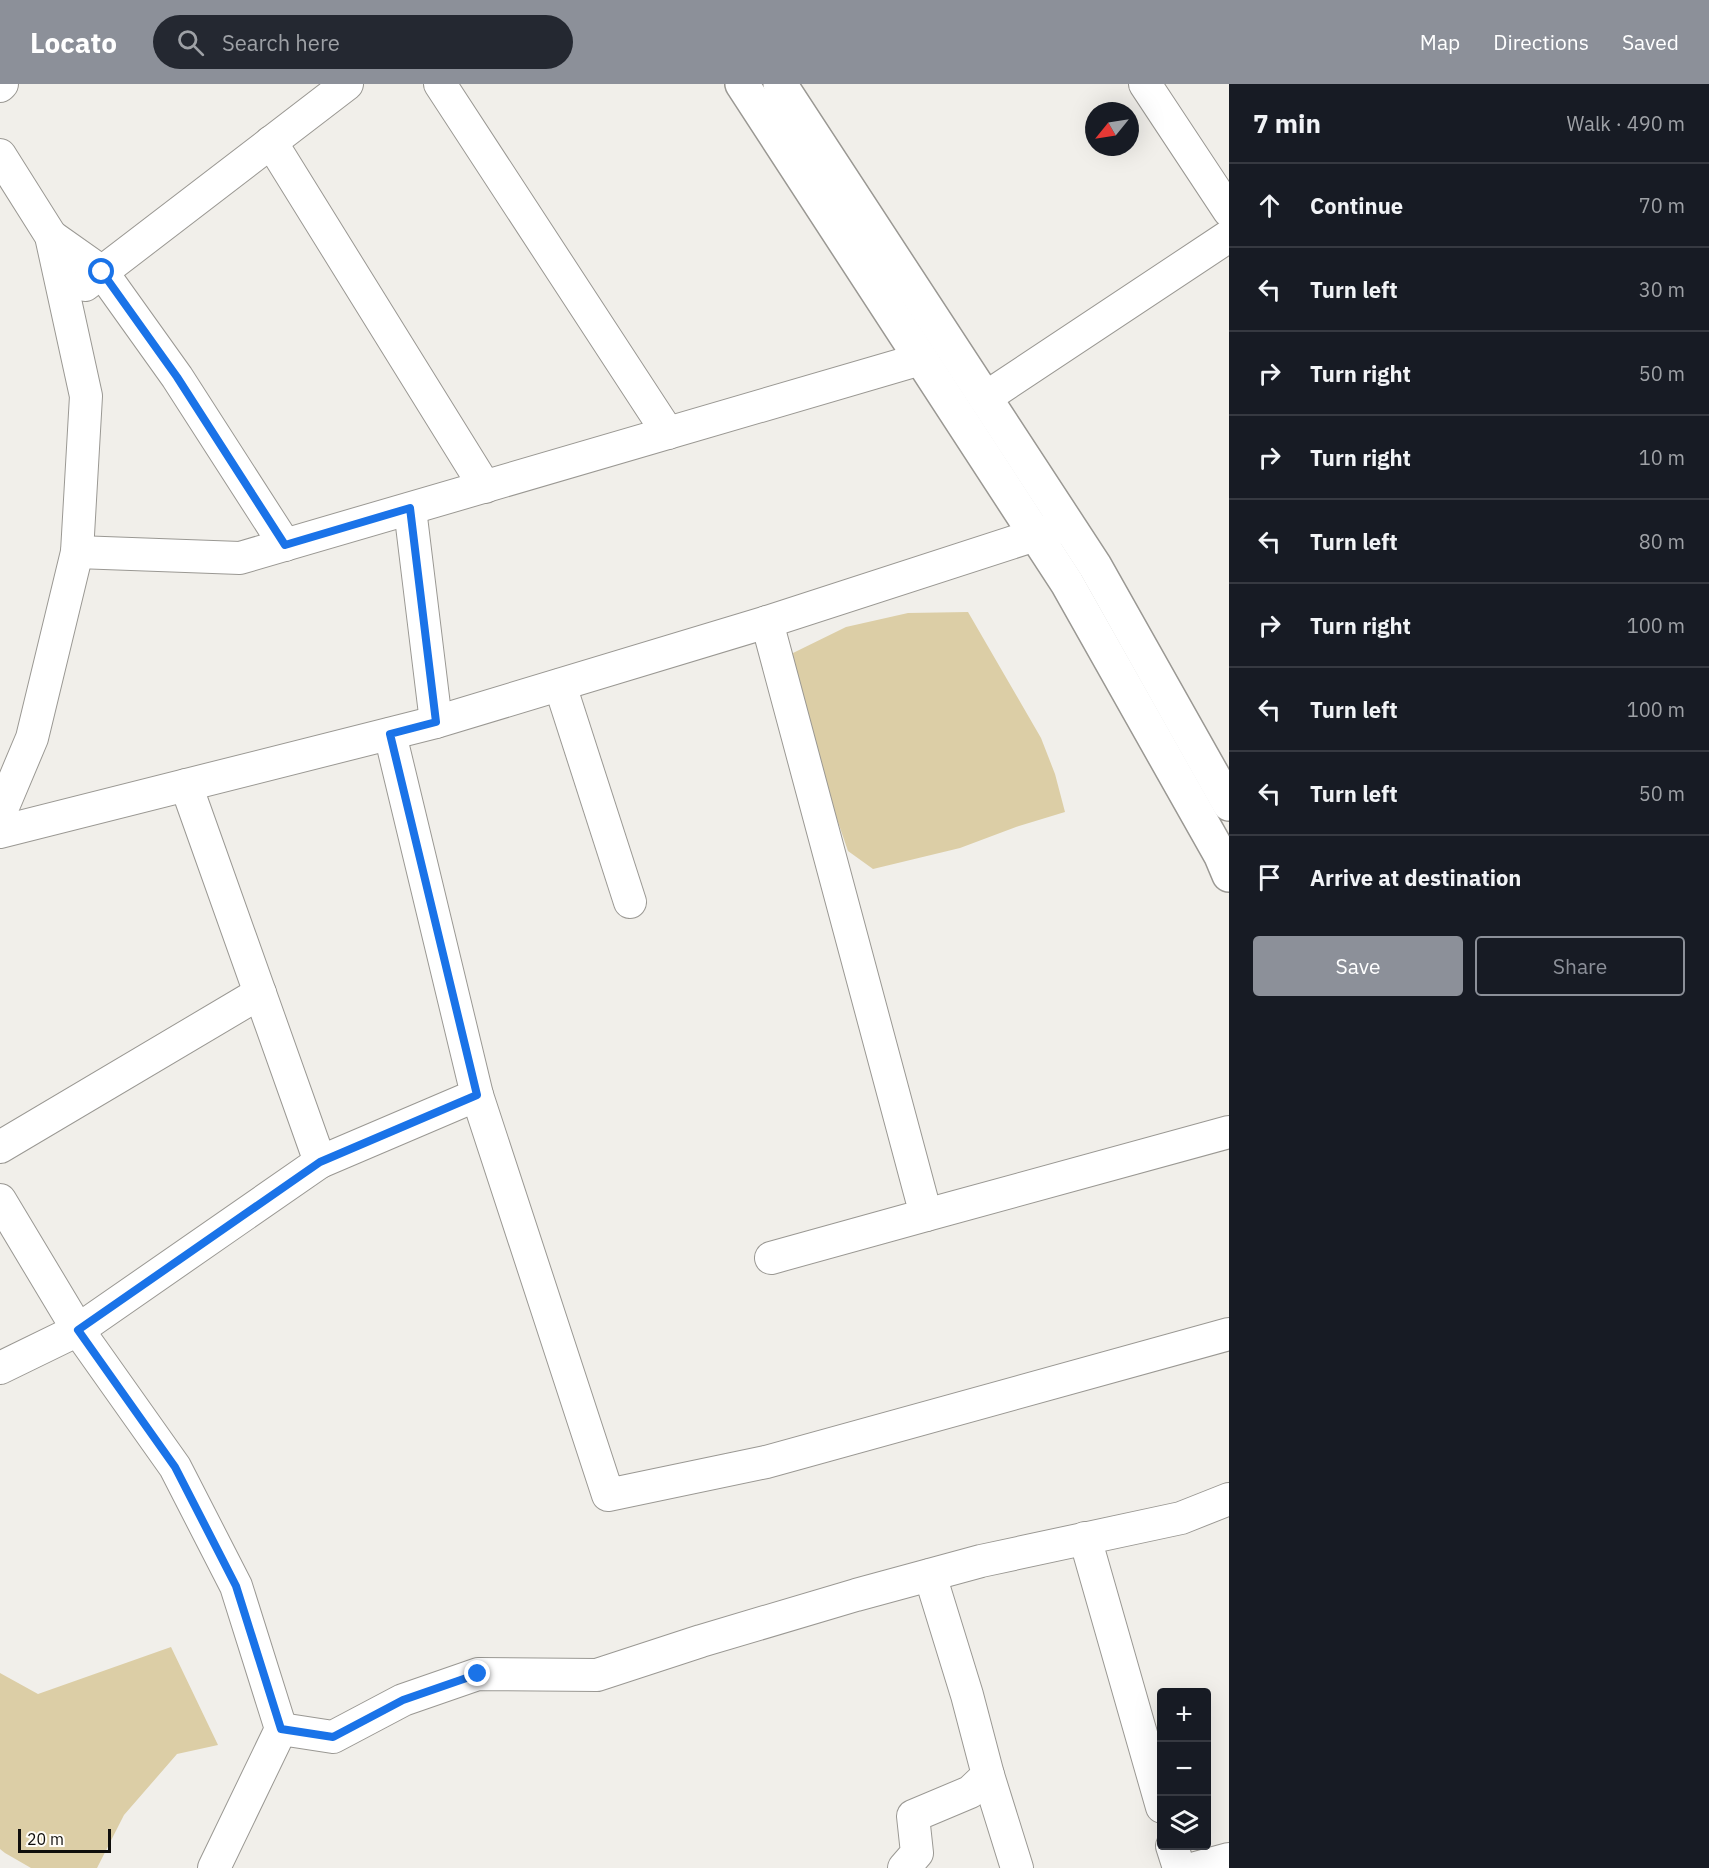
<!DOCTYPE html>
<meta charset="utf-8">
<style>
body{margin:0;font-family:"IBM Plex Sans",sans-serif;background:#242831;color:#f1f3f6}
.controls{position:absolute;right:18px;bottom:18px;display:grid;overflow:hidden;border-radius:6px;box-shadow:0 6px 24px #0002}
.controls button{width:54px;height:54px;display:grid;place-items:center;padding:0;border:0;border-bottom:2px solid #363941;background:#171b24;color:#f1f3f6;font:30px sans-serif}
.compass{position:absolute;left:1085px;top:18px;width:54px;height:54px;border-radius:50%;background:#171b24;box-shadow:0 6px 24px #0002;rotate:240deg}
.scale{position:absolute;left:18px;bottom:15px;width:93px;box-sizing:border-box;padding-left:6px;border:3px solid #0f0e0c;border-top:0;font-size:16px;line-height:21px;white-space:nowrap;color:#0f0e0c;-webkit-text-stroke:4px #fffdf7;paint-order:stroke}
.stop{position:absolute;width:18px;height:18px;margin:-14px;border:4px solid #1a73e8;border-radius:50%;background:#fff}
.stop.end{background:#1a73e8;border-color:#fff;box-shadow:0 2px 6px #0008}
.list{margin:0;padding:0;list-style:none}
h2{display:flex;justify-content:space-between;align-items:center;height:78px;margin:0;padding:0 24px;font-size:26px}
h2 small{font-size:20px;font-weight:400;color:#9ea1a6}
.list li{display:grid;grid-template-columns:39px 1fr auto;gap:18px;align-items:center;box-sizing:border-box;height:84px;padding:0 24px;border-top:2px solid #363941}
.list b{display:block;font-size:22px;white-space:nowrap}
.list em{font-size:20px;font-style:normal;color:#9ea1a6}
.actions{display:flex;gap:12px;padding:18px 24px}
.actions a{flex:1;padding:14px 0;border:2px solid #8c9099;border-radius:6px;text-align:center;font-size:21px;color:#8c9099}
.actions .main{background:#8c9099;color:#fff}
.icon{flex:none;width:33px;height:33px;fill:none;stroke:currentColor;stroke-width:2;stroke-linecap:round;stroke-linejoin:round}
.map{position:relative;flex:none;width:1229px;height:1784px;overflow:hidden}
header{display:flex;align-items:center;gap:36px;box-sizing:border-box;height:84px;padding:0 30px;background:#8c9099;color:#fff}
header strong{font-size:28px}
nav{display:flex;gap:33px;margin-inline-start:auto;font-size:21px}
.search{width:420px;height:54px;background:#242831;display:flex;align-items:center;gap:15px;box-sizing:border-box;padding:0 21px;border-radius:33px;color:#9ea1a6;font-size:22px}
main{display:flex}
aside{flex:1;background:#171b24}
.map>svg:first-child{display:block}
</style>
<header>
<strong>Locato</strong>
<div class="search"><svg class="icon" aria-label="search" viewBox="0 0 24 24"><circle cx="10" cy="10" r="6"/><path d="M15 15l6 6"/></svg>Search here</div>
<nav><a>Map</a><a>Directions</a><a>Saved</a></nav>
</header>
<main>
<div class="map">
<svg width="1229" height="1784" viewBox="0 0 1229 1784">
<rect width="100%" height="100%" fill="#f1efea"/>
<g fill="#dccea6">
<polygon points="968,528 1041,654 1055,690 1065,728 1019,742 960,764 873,785 848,767 796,616 793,569 846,543 908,529"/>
<polygon points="171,1563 218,1661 177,1670 124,1731 97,1784 31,1784 5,1769 0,1765 0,1589 38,1610"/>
</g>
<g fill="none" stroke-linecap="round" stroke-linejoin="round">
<g stroke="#9a9893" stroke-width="34">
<g id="street">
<polyline points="440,0 668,349"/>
<polyline points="1145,0 1229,127"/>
<polyline points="0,2 2,0"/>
<polyline points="271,58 485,403"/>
<polyline points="0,71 51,152 86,312 77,468 32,654 0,730"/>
<polyline points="51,152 102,188 177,293 285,461"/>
<polyline points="85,201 347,0"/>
<polyline points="985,314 1229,152"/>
<polyline points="410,425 436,638"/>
<polyline points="77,468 240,474 921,275"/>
<polyline points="767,538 926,1131 771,1174"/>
<polyline points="560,601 630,818"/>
<polyline points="0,748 436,638 767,538 1060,443"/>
<polyline points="477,1011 608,1411 766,1378 1229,1250"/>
<polyline points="0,1063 260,909"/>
<polyline points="320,1078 477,1011 390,650"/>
<polyline points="0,1116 78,1246 175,1383 236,1502 281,1645 214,1784"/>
<polyline points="926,1131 1229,1048"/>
<polyline points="0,1284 78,1246 320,1078 186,701"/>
<polyline points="1085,1454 1162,1723"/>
<polyline points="281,1645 333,1653 403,1616 478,1590 597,1591 701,1557 856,1511 981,1477 1181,1434 1229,1415"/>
<polyline points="988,1691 1017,1784"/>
<polyline points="1172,1762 1179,1784"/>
<polyline points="904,1784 917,1769 913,1732 970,1708 988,1691 967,1611 930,1491"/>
<polyline points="1196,1784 1229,1775"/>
</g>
</g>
<g stroke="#9a9893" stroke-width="36">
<g id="highway">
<polyline points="742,0 1067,499 1221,772 1229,791"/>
<polyline points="780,0 1095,482 1229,720"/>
</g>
</g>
<use href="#street" stroke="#fff" stroke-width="32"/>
<use href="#highway" stroke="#fff" stroke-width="33"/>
</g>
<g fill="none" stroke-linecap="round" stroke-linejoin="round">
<polyline stroke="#1a73e8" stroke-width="8" points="102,188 177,293 285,461 410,424 436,638 390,650 477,1011 320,1078 78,1246 175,1383 236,1502 281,1645 333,1653 403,1616 478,1590"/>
</g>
</svg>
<div class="controls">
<button>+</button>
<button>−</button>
<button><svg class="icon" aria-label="layers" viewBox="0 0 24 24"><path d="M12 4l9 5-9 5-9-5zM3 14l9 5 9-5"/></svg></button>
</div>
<svg class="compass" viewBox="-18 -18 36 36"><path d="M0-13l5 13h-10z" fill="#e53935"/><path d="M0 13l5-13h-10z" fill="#9ea1a6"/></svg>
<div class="scale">20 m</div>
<div class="stop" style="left:102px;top:188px"></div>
<div class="stop end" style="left:478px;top:1590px"></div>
</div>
<aside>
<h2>7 min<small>Walk · 490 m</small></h2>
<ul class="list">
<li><svg class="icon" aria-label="ahead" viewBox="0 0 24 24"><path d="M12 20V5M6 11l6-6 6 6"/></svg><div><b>Continue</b></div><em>70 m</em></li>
<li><svg class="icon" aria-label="left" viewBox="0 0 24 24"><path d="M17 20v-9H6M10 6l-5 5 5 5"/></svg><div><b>Turn left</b></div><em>30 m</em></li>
<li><svg class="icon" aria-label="right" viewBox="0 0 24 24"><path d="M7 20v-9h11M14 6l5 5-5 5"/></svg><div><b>Turn right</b></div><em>50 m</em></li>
<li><svg class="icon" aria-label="right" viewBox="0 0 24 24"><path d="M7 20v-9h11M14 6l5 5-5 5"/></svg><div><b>Turn right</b></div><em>10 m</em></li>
<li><svg class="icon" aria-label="left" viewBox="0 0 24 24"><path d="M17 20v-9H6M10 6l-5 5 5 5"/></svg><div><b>Turn left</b></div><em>80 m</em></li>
<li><svg class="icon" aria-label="right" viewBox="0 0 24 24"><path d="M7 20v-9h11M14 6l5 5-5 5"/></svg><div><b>Turn right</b></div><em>100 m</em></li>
<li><svg class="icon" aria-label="left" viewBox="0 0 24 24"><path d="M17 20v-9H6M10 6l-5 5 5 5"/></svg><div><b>Turn left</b></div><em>100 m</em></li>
<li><svg class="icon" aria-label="left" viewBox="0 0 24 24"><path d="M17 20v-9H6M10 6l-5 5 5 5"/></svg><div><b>Turn left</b></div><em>50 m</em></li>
<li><svg class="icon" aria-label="arrive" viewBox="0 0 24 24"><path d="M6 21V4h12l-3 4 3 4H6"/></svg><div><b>Arrive at destination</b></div></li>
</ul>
<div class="actions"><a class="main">Save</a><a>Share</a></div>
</aside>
</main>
